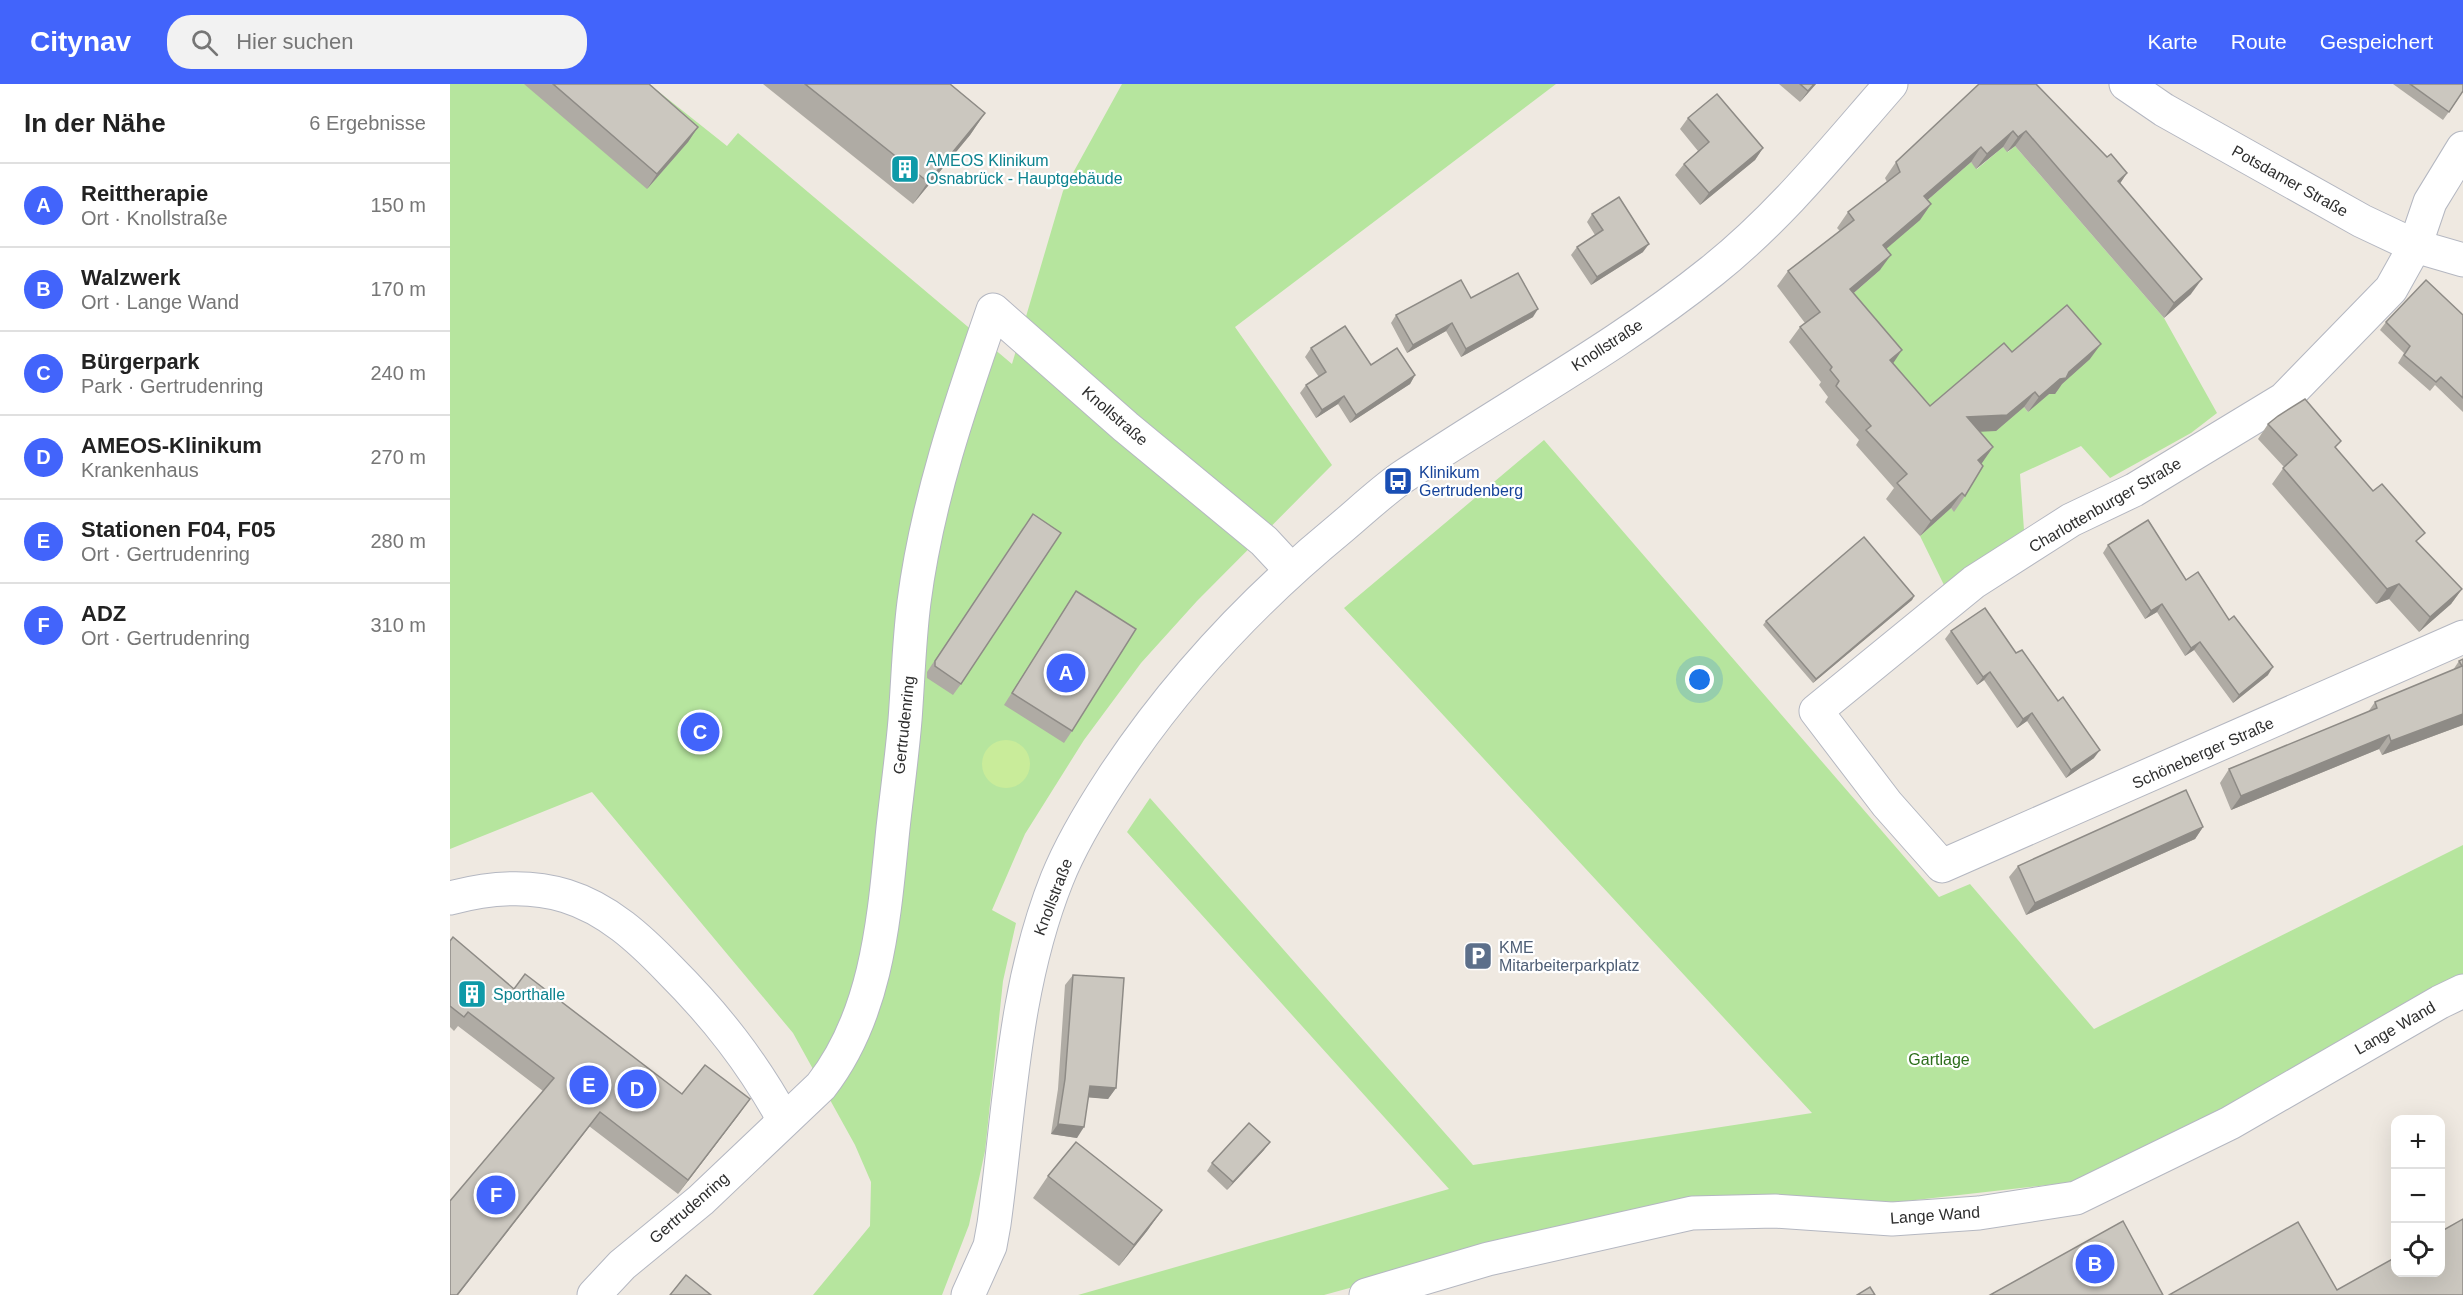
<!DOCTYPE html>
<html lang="de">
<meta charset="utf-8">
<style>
body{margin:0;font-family:Helvetica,sans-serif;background:#f2f2f2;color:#222}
.controls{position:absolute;right:18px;bottom:18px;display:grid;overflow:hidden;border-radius:12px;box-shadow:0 6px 24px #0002}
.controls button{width:54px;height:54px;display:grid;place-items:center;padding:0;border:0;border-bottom:2px solid #e0e0e0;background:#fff;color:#222;font:30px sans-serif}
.you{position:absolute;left:1250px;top:596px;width:21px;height:21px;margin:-15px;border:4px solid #fff;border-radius:50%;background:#1a73e8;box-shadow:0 0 0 9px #1a73e833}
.badge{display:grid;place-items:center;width:39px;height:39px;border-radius:50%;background:#4264fb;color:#fff;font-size:20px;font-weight:700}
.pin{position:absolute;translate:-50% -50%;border:3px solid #fff;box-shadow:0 2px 6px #0006}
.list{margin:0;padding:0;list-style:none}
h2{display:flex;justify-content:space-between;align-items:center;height:78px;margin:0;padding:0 24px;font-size:26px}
h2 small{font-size:20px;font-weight:400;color:#767676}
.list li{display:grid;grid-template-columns:39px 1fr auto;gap:18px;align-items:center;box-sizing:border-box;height:84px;padding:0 24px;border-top:2px solid #e0e0e0}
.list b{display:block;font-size:22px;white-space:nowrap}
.list p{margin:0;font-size:20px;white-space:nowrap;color:#767676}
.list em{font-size:20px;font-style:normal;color:#767676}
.icon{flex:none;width:33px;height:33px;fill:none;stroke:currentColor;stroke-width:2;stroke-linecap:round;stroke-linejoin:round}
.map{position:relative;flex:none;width:2013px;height:1211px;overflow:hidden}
header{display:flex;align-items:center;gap:36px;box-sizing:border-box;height:84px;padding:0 30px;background:#4264fb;color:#fff}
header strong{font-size:28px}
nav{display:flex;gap:33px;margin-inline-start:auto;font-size:21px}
.search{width:420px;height:54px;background:#f2f2f2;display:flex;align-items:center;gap:15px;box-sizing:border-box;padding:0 21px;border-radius:24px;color:#767676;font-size:22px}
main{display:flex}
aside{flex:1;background:#fff}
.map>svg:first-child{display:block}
</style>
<header>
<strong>Citynav</strong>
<div class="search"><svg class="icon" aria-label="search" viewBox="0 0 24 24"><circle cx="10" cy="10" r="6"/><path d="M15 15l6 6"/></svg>Hier suchen</div>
<nav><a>Karte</a><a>Route</a><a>Gespeichert</a></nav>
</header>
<main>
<aside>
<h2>In der Nähe<small>6 Ergebnisse</small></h2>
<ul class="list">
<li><span class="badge">A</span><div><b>Reittherapie</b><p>Ort · Knollstraße</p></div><em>150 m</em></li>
<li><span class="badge">B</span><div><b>Walzwerk</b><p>Ort · Lange Wand</p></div><em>170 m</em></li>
<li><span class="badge">C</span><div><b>Bürgerpark</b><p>Park · Gertrudenring</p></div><em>240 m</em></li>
<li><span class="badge">D</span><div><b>AMEOS-Klinikum</b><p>Krankenhaus</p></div><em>270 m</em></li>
<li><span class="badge">E</span><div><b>Stationen F04, F05</b><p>Ort · Gertrudenring</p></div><em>280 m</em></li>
<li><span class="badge">F</span><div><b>ADZ</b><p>Ort · Gertrudenring</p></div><em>310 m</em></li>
</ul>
</aside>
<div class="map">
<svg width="2013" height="1211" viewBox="0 0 2013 1211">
<rect width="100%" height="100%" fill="#efe9e1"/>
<g fill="#b6e59e">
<polygon points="0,0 199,0 277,62 288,49 562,280 613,107 672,0 1106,0 785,243 882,381 747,517 691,579 634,656 575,750 542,826 566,839 553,897 535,1067 519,1141 492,1211 363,1211 420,1142 421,1098 405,1061 343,949 142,708 0,765"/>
<polygon points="1565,62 1714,234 1767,329 1741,349 1660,394 1631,362 1570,390 1574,446 1494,501 1470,452 1493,431 1496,419 1504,427 1528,347 1574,323 1578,328 1617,285 1493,336 1390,221 1430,186 1422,177 1464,128 1521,78 1527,85 1553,63 1558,68"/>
<polygon points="1094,356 1489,813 1520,800 1644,945 2013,761 2013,900 1633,1097 1448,1118 1263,1114 1181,1127 874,1211 628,1211 999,1105 677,748 700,714 1023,1081 1362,1029 894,524"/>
</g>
<circle fill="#c9ec9a" cx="556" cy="680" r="24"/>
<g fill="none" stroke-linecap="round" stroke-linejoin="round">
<g stroke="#b4b7c1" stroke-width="35">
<g id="minor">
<polyline points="1676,0 1714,26 1912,137 1965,162 2013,176"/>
<polyline points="2013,64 1980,118 1965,162 1941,205 1834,315 1684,406 1621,436 1524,498 1366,627 1437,720 1492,782 2013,553"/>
<path d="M0 814C38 804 78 800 116 812 158 825 190 855 219 885 266 932 302 978 334 1036"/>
<path d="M144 1211 172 1181 251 1116 371 1002C428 929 434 833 443 744 447 708 452 672 455 636 458 597 459 557 464 518 477 417 510 321 543 226L676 343 814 457 840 485"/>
<path d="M518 1211 540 1162 544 1140C560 1024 563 905 607 795 621 760 641 727 662 695 725 599 803 516 892 443 911 427 930 409 951 394 1054 324 1165 265 1262 187 1330 133 1384 65 1441 0"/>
<polyline points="916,1211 1038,1175 1242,1129 1325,1127 1442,1135 1529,1129 1626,1114 1780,1039 1990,918 2013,907"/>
</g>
</g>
<use href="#minor" stroke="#fff" stroke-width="33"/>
</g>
<g fill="#afaba4">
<polygon points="74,0 199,0 248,43 238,58 197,105"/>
<polygon points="313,0 500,0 535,29 520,51 463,120"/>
<polygon points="1329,0 1366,0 1350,18"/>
<polygon points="1529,0 1657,73 1677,89 1670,99 1741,210 1714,234 1565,62 1557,68 1553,63 1526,85 1521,78 1477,116 1481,120 1470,136 1436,165 1430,186 1403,209 1443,279 1480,322 1562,268 1640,275 1612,300 1605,310 1599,310 1578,328 1574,323 1546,347 1529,347 1543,363 1531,380 1515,412 1504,428 1501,424 1470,452 1436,415 1444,404 1406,361 1409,356 1375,318 1378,313 1369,301 1371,298 1339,258 1350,243 1355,239 1327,202 1338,187 1390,147 1387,144 1398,128 1437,98 1435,94 1446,78"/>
<polygon points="1943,0 2013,0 2013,8 1993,36"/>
<polygon points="1238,34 1313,64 1305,76 1250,121 1225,91 1234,80 1248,67 1230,45"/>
<polygon points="1142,130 1193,168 1141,201 1121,171 1127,163 1145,151 1137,138"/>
<polygon points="1021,214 1083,233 1011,273 996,247 957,269 941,239 946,231"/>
<polygon points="2013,231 2013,328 1985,301 1980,307 1948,279 1954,269 1930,246 1936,238"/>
<polygon points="861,264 921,281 965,291 960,300 900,339 888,320 866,334 850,309 856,301 869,293 855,273"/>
<polygon points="1818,340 1886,365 1968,459 2012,505 2001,520 1969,548 1939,515 1926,520 1822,400 1834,383 1808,355"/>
<polygon points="574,442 511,600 503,611 477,594 477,588"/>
<polygon points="1658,461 1736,496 1779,536 1818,591 1783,619 1744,566 1735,572 1707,528 1695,535 1653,469"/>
<polygon points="626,507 622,647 614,659 554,621"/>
<polygon points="1464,512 1462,516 1363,599 1313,541 1316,537"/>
<polygon points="1501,547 1566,569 1644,674 1616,694 1577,637 1567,644 1534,596 1527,601 1495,555"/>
<polygon points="2013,575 2013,641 1932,671 1929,665 1781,726 1770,699 1779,685 1918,628 1925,618 2003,586 2009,577"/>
<polygon points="1753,743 1745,755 1576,831 1559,793 1568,782"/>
<polygon points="0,857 64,905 232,1010 290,1029 228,1110 8,942 4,947 0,943"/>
<polygon points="623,891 666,1004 658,1015 639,1013 627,1054 601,1050 608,1005 615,901"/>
<polygon points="814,1066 777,1106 757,1087 762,1079"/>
<polygon points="598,1092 712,1126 697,1147 669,1182 583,1114"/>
</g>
<g fill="#8e8b86">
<polygon points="1364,0 1366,0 1350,18 1358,7"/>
<polygon points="535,29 520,51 463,120 478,98"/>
<polygon points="248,43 238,58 197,105 207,90"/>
<polygon points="1563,47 1553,63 1526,85 1537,70"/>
<polygon points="1576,47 1565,62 1557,68 1568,53"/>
<polygon points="1531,63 1521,78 1464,128 1474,112"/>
<polygon points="1313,64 1305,76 1250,121 1259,109"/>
<polygon points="1677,89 1667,104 1668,97"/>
<polygon points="1481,120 1470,136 1422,177 1433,161"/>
<polygon points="1199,160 1193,168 1141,201 1147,193"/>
<polygon points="1441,171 1430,186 1390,221 1400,205"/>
<polygon points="1752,195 1741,210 1714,234 1724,219"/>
<polygon points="1088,225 1083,233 1011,273 1016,265"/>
<polygon points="1002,239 996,247 957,269 963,261"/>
<polygon points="1651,260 1640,275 1612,300 1605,310 1599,310 1578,328 1589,313"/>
<polygon points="1452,266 1442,281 1440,276"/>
<polygon points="965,291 960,300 900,339 906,331"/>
<polygon points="1585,308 1574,323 1546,347 1506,349 1517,333"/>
<polygon points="894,312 888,320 866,334 872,326"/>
<polygon points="1543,363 1532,379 1517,391 1528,376"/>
<polygon points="1512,409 1501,424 1470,452 1481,437"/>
<polygon points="1949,500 1939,515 1926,520 1937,505"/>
<polygon points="2012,505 2001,520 1969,548 1980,533"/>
<polygon points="1464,512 1462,516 1363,599 1366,595"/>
<polygon points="1712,520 1707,528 1695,535 1701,527"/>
<polygon points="1750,558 1744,566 1735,572 1741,564"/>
<polygon points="1823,583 1818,591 1783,619 1789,611"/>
<polygon points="1540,588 1534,596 1527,601 1533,593"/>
<polygon points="1582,629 1577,637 1567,644 1573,635"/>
<polygon points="2013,630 2013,641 1932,671 1941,657"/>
<polygon points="1939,651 1929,665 1781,726 1791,712"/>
<polygon points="1650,666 1644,674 1616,694 1621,686"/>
<polygon points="1753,743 1745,755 1576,831 1585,819"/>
<polygon points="640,1002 666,1004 658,1015 633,1013"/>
<polygon points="300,1015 290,1029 228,1110 238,1096"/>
<polygon points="150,1028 140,1042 8,1211 7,1211"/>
<polygon points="608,1040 634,1043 627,1054 601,1050"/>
<polygon points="820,1058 814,1066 777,1106 783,1098"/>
<polygon points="712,1126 697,1147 669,1182 684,1161"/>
</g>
<g fill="#cbc7bf" stroke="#8e8b86" stroke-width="1.5">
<polygon points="103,0 199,0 248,43 207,90"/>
<polygon points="355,0 500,0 535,29 478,98"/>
<polygon points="1350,0 1364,0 1358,7"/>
<polygon points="1529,0 1586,0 1657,73 1661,70 1677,89 1668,97 1752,195 1724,219 1576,47 1568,53 1563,47 1537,70 1531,63 1474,112 1481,120 1433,161 1441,171 1400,205 1452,266 1440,276 1480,322 1554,259 1562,268 1617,221 1651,260 1619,288 1616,294 1610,295 1589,313 1585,308 1557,331 1517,333 1543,363 1528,376 1533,382 1515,412 1512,409 1481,437 1447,399 1457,390 1416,346 1421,342 1386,302 1389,297 1380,286 1382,283 1350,243 1370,228 1338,187 1404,136 1398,128 1450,88 1446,78"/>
<polygon points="1960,0 2013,0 2013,7 1999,28"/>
<polygon points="1267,10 1313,64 1259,109 1234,80 1259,58 1238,34"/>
<polygon points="1169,113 1199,160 1147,193 1127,163 1153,146 1142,130"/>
<polygon points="1068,189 1088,225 1016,265 1002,239 963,261 946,231 1011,196 1021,214"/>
<polygon points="1976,196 2013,231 2013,314 1991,293 1986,298 1954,271 1960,262 1936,238"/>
<polygon points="895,242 921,281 947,264 965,291 906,331 894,312 872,326 856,301 876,288 861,264"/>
<polygon points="1855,315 1891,357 1885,363 1923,407 1932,400 1975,449 1966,457 2012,505 1980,533 1949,500 1937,505 1833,384 1847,371 1818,340 1828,332"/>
<polygon points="583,430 611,449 511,600 485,582 485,577"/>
<polygon points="1698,436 1736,496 1748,488 1779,536 1784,532 1823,583 1789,611 1750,558 1741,564 1712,520 1701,527 1658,461"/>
<polygon points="1414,453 1464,512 1366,595 1316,537"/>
<polygon points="626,507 686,545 622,647 562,609"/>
<polygon points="1535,524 1566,569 1572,566 1608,617 1613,613 1650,666 1621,686 1582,629 1573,635 1540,588 1533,593 1501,547"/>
<polygon points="2013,575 2013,630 1941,657 1939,651 1791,712 1779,685 1927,624 1925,618 2012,582 2009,577"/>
<polygon points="1736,706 1753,743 1585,819 1568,782"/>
<polygon points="3,853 64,905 75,890 232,1010 255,981 300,1015 238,1096 150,1028 7,1211 0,1211 0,1117 104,994 18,928 14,933 0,922 0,857"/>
<polygon points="623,891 674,894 666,1004 640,1002 634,1043 608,1040 615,995"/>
<polygon points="799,1039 820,1058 783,1098 762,1079"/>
<polygon points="626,1058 712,1126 684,1161 598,1092"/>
<polygon points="2013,1135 2013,1211 1719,1211 1848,1138 1887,1206 1946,1173 1946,1188 1990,1188 1990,1148"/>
<polygon points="1673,1137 1713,1211 1540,1211"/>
<polygon points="236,1191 261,1211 220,1211"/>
<polygon points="1420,1203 1425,1211 1407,1211"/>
</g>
<defs>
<g id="building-square" transform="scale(1.5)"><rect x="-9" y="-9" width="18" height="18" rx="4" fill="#0f9aa8" stroke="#fff"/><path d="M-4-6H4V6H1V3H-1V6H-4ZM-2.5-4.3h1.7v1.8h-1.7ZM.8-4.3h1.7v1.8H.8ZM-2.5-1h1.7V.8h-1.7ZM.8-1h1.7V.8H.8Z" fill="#fff"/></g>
<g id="bus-square" transform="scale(1.5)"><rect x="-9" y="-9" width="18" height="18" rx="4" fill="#1a4fb4" stroke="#fff"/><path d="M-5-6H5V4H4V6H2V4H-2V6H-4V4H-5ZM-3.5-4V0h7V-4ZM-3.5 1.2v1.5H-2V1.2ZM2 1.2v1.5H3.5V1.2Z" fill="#fff"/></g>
<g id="parking-square" transform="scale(1.5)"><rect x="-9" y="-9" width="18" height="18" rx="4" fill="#5c6f8a" stroke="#fff"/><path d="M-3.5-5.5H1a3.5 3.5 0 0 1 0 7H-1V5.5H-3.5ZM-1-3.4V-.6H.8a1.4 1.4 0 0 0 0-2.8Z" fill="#fff"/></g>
</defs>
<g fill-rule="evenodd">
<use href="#building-square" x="455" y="85"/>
<use href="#bus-square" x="948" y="397"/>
<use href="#parking-square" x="1028" y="872"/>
<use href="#building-square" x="22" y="910"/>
</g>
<g text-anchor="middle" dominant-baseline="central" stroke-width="4.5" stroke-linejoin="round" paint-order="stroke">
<g font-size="16" fill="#0d838f" stroke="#fff" text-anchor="start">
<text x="476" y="76">AMEOS Klinikum<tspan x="476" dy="18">Osnabrück - Hauptgebäude</tspan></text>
<text x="43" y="910">Sporthalle</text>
</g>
<g font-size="16" fill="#2e2e2e" stroke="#fff">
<text transform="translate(1840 97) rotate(29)">Potsdamer Straße</text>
<text transform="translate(1157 261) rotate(-33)">Knollstraße</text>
<text transform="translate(665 332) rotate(41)">Knollstraße</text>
<text transform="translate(1655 421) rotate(-30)">Charlottenburger Straße</text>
<text transform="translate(454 641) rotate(-84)">Gertrudenring</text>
<text transform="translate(1753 669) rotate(-24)">Schöneberger Straße</text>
<text transform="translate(603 813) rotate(-69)">Knollstraße</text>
<text transform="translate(1945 944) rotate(-30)">Lange Wand</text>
<text transform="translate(239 1124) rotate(-41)">Gertrudenring</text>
<text transform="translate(1485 1131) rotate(-4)">Lange Wand</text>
</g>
<g font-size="16" fill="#164399" stroke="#fff" text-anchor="start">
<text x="969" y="388">Klinikum<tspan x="969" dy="18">Gertrudenberg</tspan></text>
</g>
<g font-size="16" fill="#4e5e75" stroke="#fff" text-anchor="start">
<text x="1049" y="863">KME<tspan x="1049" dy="18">Mitarbeiterparkplatz</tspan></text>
</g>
<g font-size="16" fill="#2c6e1b" stroke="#fff">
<text x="1489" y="975">Gartlage</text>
</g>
</g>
</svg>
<div class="controls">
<button>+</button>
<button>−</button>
<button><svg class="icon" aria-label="locate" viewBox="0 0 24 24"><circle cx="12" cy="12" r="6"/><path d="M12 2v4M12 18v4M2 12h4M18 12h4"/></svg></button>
</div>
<div class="you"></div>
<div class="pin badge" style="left:616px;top:589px">A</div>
<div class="pin badge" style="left:1645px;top:1180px">B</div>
<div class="pin badge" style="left:250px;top:648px">C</div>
<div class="pin badge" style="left:187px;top:1005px">D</div>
<div class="pin badge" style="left:139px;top:1001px">E</div>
<div class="pin badge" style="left:46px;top:1111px">F</div>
</div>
</main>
